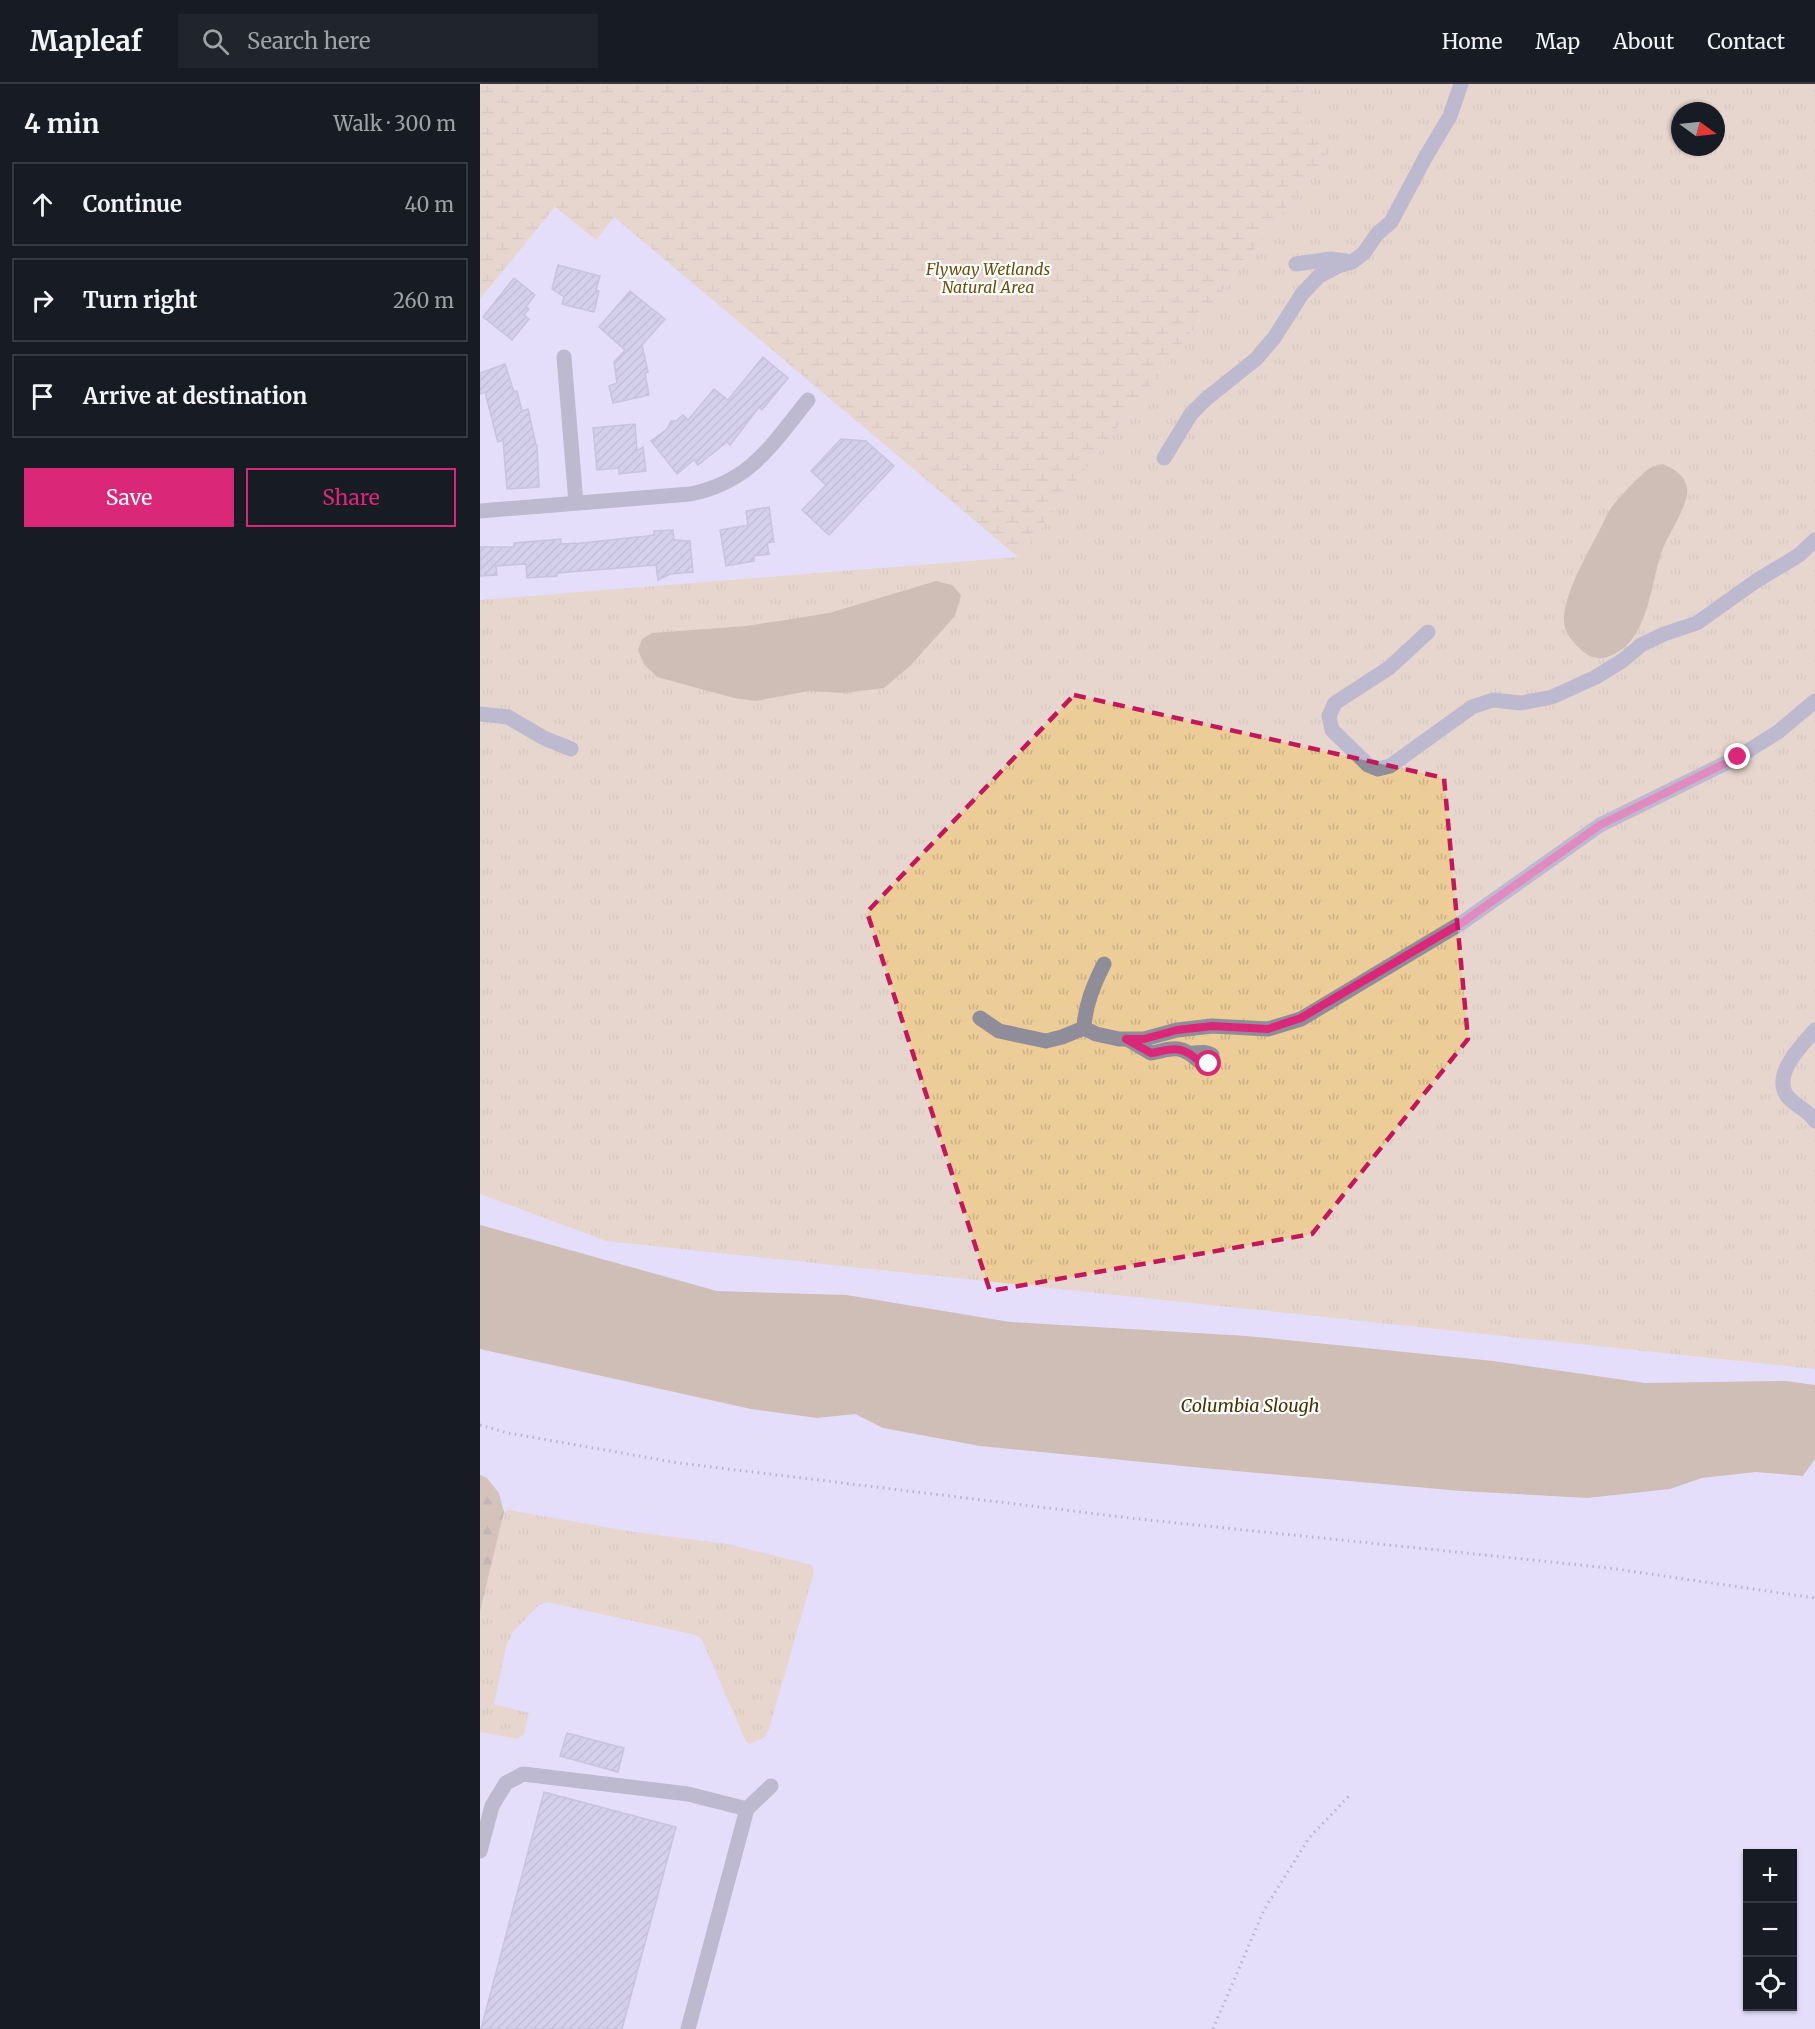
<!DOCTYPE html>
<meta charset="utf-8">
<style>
body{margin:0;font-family:Merriweather,serif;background:#20242c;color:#f1f3f6}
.controls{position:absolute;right:18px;bottom:18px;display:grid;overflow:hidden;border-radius:0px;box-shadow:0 2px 4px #0004}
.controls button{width:54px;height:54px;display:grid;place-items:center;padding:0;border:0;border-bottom:2px solid #363941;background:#171b24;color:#f1f3f6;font:30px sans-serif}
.compass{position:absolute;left:1191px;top:18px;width:54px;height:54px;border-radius:50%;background:#171b24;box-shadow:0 2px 4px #0004;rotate:105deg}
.stop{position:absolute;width:18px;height:18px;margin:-14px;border:4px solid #db2777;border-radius:50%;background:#fff}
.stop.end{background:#db2777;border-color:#fff;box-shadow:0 2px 6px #0008}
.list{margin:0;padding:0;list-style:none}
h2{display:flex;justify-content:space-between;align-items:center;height:78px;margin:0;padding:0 24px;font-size:26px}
h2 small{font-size:20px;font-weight:400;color:#9ea1a6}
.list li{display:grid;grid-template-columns:39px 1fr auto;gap:18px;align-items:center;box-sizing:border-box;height:84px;margin:0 12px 12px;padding:0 12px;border:2px solid #363941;border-radius:0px}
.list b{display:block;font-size:22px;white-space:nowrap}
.list em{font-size:20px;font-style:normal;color:#9ea1a6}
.actions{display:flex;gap:12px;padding:18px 24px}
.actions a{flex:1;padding:14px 0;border:2px solid #db2777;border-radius:0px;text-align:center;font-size:21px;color:#db2777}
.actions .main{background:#db2777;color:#fff}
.icon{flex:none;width:33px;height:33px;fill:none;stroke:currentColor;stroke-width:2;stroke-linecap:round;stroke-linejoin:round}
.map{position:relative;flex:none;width:1335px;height:1945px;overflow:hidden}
header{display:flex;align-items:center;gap:36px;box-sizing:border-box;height:84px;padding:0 30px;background:#171b24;border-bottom:2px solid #363941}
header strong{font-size:28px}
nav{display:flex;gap:33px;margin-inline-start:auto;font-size:21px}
.search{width:420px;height:54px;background:#20242c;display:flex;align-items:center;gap:15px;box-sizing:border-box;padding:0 21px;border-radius:0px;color:#9ea1a6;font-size:22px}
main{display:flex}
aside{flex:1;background:#171b24}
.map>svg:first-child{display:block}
</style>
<header>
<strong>Mapleaf</strong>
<div class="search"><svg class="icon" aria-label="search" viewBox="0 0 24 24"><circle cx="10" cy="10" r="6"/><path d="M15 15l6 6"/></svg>Search here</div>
<nav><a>Home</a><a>Map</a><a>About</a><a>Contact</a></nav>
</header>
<main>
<aside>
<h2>4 min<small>Walk · 300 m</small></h2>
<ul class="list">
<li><svg class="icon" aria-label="ahead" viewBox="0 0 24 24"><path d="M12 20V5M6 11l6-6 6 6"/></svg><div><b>Continue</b></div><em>40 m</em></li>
<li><svg class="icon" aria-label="right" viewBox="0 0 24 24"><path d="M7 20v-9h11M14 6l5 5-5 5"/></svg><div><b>Turn right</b></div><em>260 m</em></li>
<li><svg class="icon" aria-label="arrive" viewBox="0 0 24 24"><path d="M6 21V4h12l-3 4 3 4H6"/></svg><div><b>Arrive at destination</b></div></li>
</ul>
<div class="actions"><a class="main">Save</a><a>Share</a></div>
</aside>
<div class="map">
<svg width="1335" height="1945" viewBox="0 0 1335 1945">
<defs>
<pattern id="grass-tufts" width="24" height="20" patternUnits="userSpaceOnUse" patternTransform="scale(1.5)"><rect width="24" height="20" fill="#eccd98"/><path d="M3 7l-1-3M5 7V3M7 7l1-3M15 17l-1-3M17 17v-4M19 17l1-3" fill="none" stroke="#cbb084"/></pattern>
<pattern id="forest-firs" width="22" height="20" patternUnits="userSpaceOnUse" patternTransform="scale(1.5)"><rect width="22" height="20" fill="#c3a36e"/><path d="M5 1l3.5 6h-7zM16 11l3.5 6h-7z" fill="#9f855c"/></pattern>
<pattern id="wetland-marsh" width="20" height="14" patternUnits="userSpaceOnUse" patternTransform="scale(1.5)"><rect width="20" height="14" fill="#eccd98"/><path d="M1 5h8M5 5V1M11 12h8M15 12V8" fill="none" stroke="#cbb084"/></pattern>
<pattern id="building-hatch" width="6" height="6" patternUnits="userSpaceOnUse" patternTransform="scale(1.5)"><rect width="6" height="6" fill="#c1bcd7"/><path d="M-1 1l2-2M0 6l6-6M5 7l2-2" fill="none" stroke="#9d99b0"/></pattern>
</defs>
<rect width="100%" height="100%" fill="#e4defb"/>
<g fill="url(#grass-tufts)" fill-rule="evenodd">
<path d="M835 0H1335V1285L126 1157 0 1110V516L538 473 854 62 820 32ZM1200 27H1236V63H1200Z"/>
<polygon points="28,1426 154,1448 248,1460 332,1481 334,1488 289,1645 285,1653 270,1660 266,1658 222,1556 216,1551 67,1518 59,1521 32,1549 26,1563 14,1620 49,1629 44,1650 37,1655 0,1648 0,1528 24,1428"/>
</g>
<polygon fill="url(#forest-firs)" points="0,1391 7,1394 19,1409 24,1428 0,1528"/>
<polygon fill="url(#wetland-marsh)" points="0,0 835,0 820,32 854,62 538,473 134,133 116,156 75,123 0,215"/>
<g fill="#b79863">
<path d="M1183 380C1194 385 1205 391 1207 404 1210 419 1188 450 1182 467 1170 501 1169 557 1130 572 1113 579 1102 568 1092 556 1086 549 1083 540 1084 531 1088 503 1104 476 1117 451 1122 442 1126 431 1132 423 1138 414 1162 389 1170 384 1174 382 1179 381 1183 380Z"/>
<polygon points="456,497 472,501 481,511 475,532 431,581 404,604 364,609 329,607 276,617 254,614 177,593 164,580 158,566 162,555 172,549 266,542 349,529"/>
<polygon points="0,1141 237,1207 367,1211 530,1238 767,1252 1013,1277 1165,1299 1306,1297 1335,1301 1335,1375 1323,1392 1276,1388 1222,1394 1190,1405 1107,1414 981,1407 723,1384 500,1362 403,1344 375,1330 337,1334 271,1325 0,1265"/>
</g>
<g fill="url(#building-hatch)" stroke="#a7a2bd" stroke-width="1.5">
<polygon points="78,181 120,192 116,206 119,207 114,228 82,220 84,213 72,205"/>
<polygon points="34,194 55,211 46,223 49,225 44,231 49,235 32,256 3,233"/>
<polygon points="150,207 185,235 162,261 168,288 165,289 169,311 133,319 129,302 137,299 134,278 145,266 119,243"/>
<polygon points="283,273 308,294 282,326 279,323 250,361 247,358 218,381 214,376 197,390 171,357 187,345 191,337 196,337 203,331 208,336 234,305 248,316"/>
<polygon points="25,280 34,308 37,307 42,327 48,325 56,361 57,361 59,403 27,405 23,356 18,358 17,355 5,308 0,310 0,289"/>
<polygon points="155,340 157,367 163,363 166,387 139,390 139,384 117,386 113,344"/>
<polygon points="361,355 386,357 414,382 349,451 322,426 346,401 331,387"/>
<polygon points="289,423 294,458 287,459 289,470 274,472 274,477 246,482 240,446 268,441 266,427"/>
<polygon points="193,446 194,456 210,457 213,488 190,490 178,496 176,481 77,489 77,492 47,494 46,480 16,482 17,491 0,492 0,463 34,463 34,459 81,455 81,460 101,459 167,452 174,451 174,447"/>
<polygon points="87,1649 144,1664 138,1688 80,1672"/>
<polygon points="64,1708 196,1743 142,1945 1,1945"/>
</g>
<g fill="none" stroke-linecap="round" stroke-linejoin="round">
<g stroke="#837f92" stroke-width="3" stroke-dasharray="1.5 4.5" stroke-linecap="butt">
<polyline points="0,1341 28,1349 199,1379 650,1434 1129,1484 1335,1514"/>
<polyline points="733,1945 784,1826 829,1754 869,1712"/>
</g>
<g stroke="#8f8d99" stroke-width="15">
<polyline points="816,180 851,175 866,177"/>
<polyline points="84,273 96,419"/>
<polyline points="684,374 711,330 726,315 776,275 794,254 822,210 839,192 858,182 872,178 884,169 897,150 911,138 945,74 970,32 981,0"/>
<path d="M0 427 210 410C271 398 292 360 328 316"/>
<polyline points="948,548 909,584 855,619 849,632 852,646 888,681 898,685 910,682 992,623 1013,616 1041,619 1072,613 1116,593 1142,577 1161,561 1184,550 1217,539 1276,497 1319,471 1335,456"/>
<polyline points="0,630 28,633 64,654 91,665"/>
<path d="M624 880C614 900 605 921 604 944L616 950 639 955H664L697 946 732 942 788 945 821 935 983 838 1120 741 1258 673 1298 648 1335 617"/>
<polyline points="500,934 519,947 566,957 582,953 604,944"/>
<path d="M1335 946C1322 961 1292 990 1307 1012 1315 1022 1328 1026 1335 1037"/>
<path d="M649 956 671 969C685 967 696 960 710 970 716 974 719 978 726 981L732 977V971C724 966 717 970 709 969"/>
<polyline points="0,1767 12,1722 26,1699 43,1690 208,1710 267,1725"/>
<polyline points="208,1945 267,1725 291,1702"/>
</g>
</g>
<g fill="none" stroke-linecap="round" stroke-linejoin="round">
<path stroke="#db2777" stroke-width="8" d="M729 980 726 981C719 978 716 974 710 970 696 961 685 967 671 969L646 955H664L697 946 732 942 788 945 821 934 983 838 1120 741 1258 673"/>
</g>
<path d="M0 0H1335V1945H0ZM594 611 964 694 988 955 832 1150 510 1207 387 828Z" fill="#e4defb" fill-opacity=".55" fill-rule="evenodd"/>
<path fill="none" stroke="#c2185b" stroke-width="4.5" stroke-dasharray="12 8" stroke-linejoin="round" d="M594 611 964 694 988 955 832 1150 510 1207 387 828Z"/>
<g text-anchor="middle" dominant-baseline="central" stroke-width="4.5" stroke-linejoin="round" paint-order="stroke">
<g font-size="16" font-style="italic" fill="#6e4f0b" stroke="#fff">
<text x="508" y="185">Flyway Wetlands<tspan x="508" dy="18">Natural Area</tspan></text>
</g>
<g font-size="18" font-style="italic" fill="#473203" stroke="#fff">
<text x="770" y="1321">Columbia Slough</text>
</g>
</g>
</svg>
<div class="controls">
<button>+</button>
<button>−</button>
<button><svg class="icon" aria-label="locate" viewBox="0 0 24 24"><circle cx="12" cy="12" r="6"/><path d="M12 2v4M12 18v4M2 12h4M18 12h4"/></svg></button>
</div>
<svg class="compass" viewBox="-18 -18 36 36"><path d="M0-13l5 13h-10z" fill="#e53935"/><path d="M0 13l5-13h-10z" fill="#9ea1a6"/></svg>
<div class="stop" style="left:729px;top:980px"></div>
<div class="stop end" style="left:1258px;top:673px"></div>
</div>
</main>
